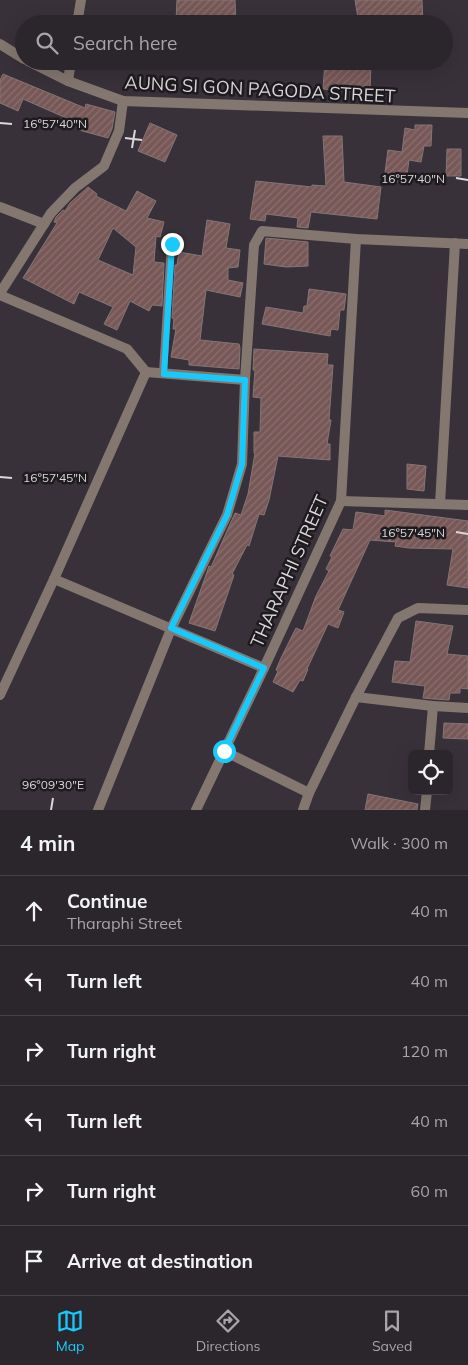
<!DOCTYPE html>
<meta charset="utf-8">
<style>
body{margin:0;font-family:Mulish,sans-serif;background:#373138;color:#f1f3f6}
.controls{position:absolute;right:15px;bottom:15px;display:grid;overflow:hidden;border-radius:8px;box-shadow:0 5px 20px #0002}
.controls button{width:45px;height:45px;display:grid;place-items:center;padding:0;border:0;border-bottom:1px solid #474248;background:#2b252c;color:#f1f3f6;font:25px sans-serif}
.stop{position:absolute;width:15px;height:15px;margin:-11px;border:4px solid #18cafc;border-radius:50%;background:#fff}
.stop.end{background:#18cafc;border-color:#fff;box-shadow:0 1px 5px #0008}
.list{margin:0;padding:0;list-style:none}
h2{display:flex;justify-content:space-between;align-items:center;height:65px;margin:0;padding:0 20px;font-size:21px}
h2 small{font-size:16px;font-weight:400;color:#a6a5a9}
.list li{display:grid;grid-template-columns:32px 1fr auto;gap:15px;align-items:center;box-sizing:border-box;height:70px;padding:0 20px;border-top:1px solid #474248}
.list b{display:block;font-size:19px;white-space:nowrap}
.list p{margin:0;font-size:16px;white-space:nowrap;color:#a6a5a9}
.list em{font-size:16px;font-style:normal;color:#a6a5a9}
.icon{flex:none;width:28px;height:28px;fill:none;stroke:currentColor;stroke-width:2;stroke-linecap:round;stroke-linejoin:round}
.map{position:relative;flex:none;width:468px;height:810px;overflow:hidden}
.search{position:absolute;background:#2b252c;box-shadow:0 5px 20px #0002;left:15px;right:15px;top:15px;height:55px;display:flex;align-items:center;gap:12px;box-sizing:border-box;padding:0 18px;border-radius:28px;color:#a6a5a9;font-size:19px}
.sheet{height:485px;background:#2b252c}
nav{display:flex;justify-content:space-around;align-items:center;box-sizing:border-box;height:70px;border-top:1px solid #474248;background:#2b252c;font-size:14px;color:#a6a5a9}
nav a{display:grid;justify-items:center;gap:2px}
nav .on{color:#18cafc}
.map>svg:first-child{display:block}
</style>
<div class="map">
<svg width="468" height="810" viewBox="0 0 468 810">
<defs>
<pattern id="building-hatch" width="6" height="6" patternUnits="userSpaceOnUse" patternTransform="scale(1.25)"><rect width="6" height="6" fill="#775857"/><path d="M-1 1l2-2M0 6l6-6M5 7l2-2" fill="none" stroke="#8a6f6f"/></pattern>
</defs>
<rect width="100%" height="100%" fill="#39313a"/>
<g fill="url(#building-hatch)" stroke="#847675" fill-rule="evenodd">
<polygon points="177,0 235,0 236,24 176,20"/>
<polygon points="355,0 422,0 423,24 359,24"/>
<polygon points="325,61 371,61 370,93 323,89"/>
<polygon points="3,74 85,108 86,104 115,112 112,129 108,138 79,130 80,124 23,99 18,111 0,103 0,80"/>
<polygon points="150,123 177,135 165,162 138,151"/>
<polygon points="415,125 432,125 431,146 424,146 421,162 409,160 406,183 384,180 388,150 402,152 405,128 415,130"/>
<polygon points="323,136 342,136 344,182 381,187 377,219 311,212 308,228 297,227 298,218 266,214 265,221 250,219 256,181 312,187 312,185 326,186"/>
<polygon points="447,149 461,149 461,176 446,176"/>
<path d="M88 187 97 194 96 196 126 211 137 191 156 201 147 218 164 222 160 237 156 236 154 262 164 263 162 306 152 305 149 311 130 301 117 330 104 324 113 307 79 292 74 304 23 278 57 223 54 222 56 217 63 210 65 211 70 203ZM113 228 136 247 133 275 98 260Z"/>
<polygon points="207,220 230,224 226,248 240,250 238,267 228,268 228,280 243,283 240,297 206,290 200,340 239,344 240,348 239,369 189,365 189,360 171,357 176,329 173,329 174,319 172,318 175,265 177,265 179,252 202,256"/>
<polygon points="266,238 308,242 308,266 286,267 264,264"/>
<polygon points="309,289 346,294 344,310 340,310 338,330 331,329 330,336 262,324 266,307 303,313 304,306 307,306"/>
<polygon points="254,349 328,354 327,365 333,365 329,420 331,420 327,444 330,444 330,460 278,456 269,500 264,515 259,514 249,546 247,545 232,574 234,575 215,631 189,623 207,572 209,566 211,567 235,513 241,515 248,494 255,453 254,453 254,432 260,432 261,398 253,397 255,370 253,370"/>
<polygon points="407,464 426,466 424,491 407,489"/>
<polygon points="385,510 468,521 468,588 447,585 453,549 409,548 395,546 396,542 370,540 338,610 344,612 338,628 328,624 307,669 308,669 303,681 300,680 293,692 273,682 278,671 276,670 281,658 296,628 303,631 316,596 329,571 326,569 332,557 330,556 343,529 353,530 356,512 385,516"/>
<polygon points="416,621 453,626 447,654 468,656 468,689 460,688 460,693 450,693 449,700 434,699 423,698 425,686 392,682 395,661 410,662"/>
<polygon points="444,723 468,724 468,739 443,738"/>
<polygon points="368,794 418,804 417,810 365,810"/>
</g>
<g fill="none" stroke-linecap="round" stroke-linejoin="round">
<polyline stroke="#83776f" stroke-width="8" points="163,373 171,244"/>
<g stroke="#83776f" stroke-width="10">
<polyline points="77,24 81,0"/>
<polyline points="0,44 24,59"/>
<polyline points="28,61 68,81 123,101 468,113"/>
<polyline points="68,81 71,61"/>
<polyline points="0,207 44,224"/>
<polyline points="0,293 51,213 75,188 104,166 119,131 123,101"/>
<polyline points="0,295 127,349 146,372 245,380"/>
<polyline points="341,501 468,505"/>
<polyline points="440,504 455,243"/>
<polyline points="54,579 264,668"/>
<polyline points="0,695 54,579 146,372"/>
<polyline points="356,697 433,706 468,708"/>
<polyline points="224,751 309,793"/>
<polyline points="429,754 433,706"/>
<polyline points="98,810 171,629 227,515 242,464 245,380 254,245 262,231 356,239 468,244"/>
<polyline points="196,810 264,668 341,501 356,239"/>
<polyline points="303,810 309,793 356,697 398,618 418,608 468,610"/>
<polyline points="425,810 427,791"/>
</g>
</g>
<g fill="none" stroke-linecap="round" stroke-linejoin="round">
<polyline stroke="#18cafc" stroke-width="6" points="172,244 164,374 245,380 242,464 227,515 171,628 264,668 224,751"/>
</g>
<path fill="none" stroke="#dbd6db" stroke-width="2" d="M0 123 12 124M125 138 142 140M132 148 135 130M456 178 468 180M0 477 12 478M456 532 468 534M51 810 53 798"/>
<g text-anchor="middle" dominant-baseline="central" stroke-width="5" stroke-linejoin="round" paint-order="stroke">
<g font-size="18" fill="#dbd6db" stroke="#1e1b1e">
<text transform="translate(260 89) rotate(3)">AUNG SI GON PAGODA STREET</text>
<text transform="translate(289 571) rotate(-66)">THARAPHI STREET</text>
</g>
</g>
<g font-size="12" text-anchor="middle" fill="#dbd6db" stroke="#1e1b1e" stroke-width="5" stroke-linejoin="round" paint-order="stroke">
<text x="55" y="128">16°57'40"N</text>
<text x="413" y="183">16°57'40"N</text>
<text x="55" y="482">16°57'45"N</text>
<text x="413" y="537">16°57'45"N</text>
<text x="53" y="789">96°09'30"E</text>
</g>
</svg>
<div class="controls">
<button><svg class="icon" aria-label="locate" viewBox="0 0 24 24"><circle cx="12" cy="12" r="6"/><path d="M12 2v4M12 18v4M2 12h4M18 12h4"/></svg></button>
</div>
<div class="stop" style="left:224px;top:751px"></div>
<div class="stop end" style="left:172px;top:244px"></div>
<div class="search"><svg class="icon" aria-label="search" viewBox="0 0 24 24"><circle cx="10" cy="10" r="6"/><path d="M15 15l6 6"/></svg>Search here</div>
</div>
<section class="sheet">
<h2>4 min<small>Walk · 300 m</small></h2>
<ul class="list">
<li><svg class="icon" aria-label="ahead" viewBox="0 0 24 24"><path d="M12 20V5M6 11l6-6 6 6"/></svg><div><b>Continue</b><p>Tharaphi Street</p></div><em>40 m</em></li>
<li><svg class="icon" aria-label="left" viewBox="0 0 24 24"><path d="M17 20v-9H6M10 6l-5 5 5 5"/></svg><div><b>Turn left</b></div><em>40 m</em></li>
<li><svg class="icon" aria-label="right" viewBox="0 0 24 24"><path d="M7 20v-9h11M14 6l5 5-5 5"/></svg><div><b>Turn right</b></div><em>120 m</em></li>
<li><svg class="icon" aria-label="left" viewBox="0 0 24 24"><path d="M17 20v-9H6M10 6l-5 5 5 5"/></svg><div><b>Turn left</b></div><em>40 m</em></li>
<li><svg class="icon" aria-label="right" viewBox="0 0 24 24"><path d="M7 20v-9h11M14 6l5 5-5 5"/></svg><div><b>Turn right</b></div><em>60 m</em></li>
<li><svg class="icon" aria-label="arrive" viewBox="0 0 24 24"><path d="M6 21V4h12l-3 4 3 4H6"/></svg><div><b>Arrive at destination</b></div></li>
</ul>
</section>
<nav>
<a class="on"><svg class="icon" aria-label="map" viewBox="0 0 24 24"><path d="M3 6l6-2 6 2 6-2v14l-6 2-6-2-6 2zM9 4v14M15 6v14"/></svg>Map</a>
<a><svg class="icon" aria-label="directions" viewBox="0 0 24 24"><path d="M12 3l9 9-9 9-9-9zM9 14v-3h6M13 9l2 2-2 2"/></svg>Directions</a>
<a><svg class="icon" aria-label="saved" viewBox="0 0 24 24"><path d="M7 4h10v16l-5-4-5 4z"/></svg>Saved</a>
</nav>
